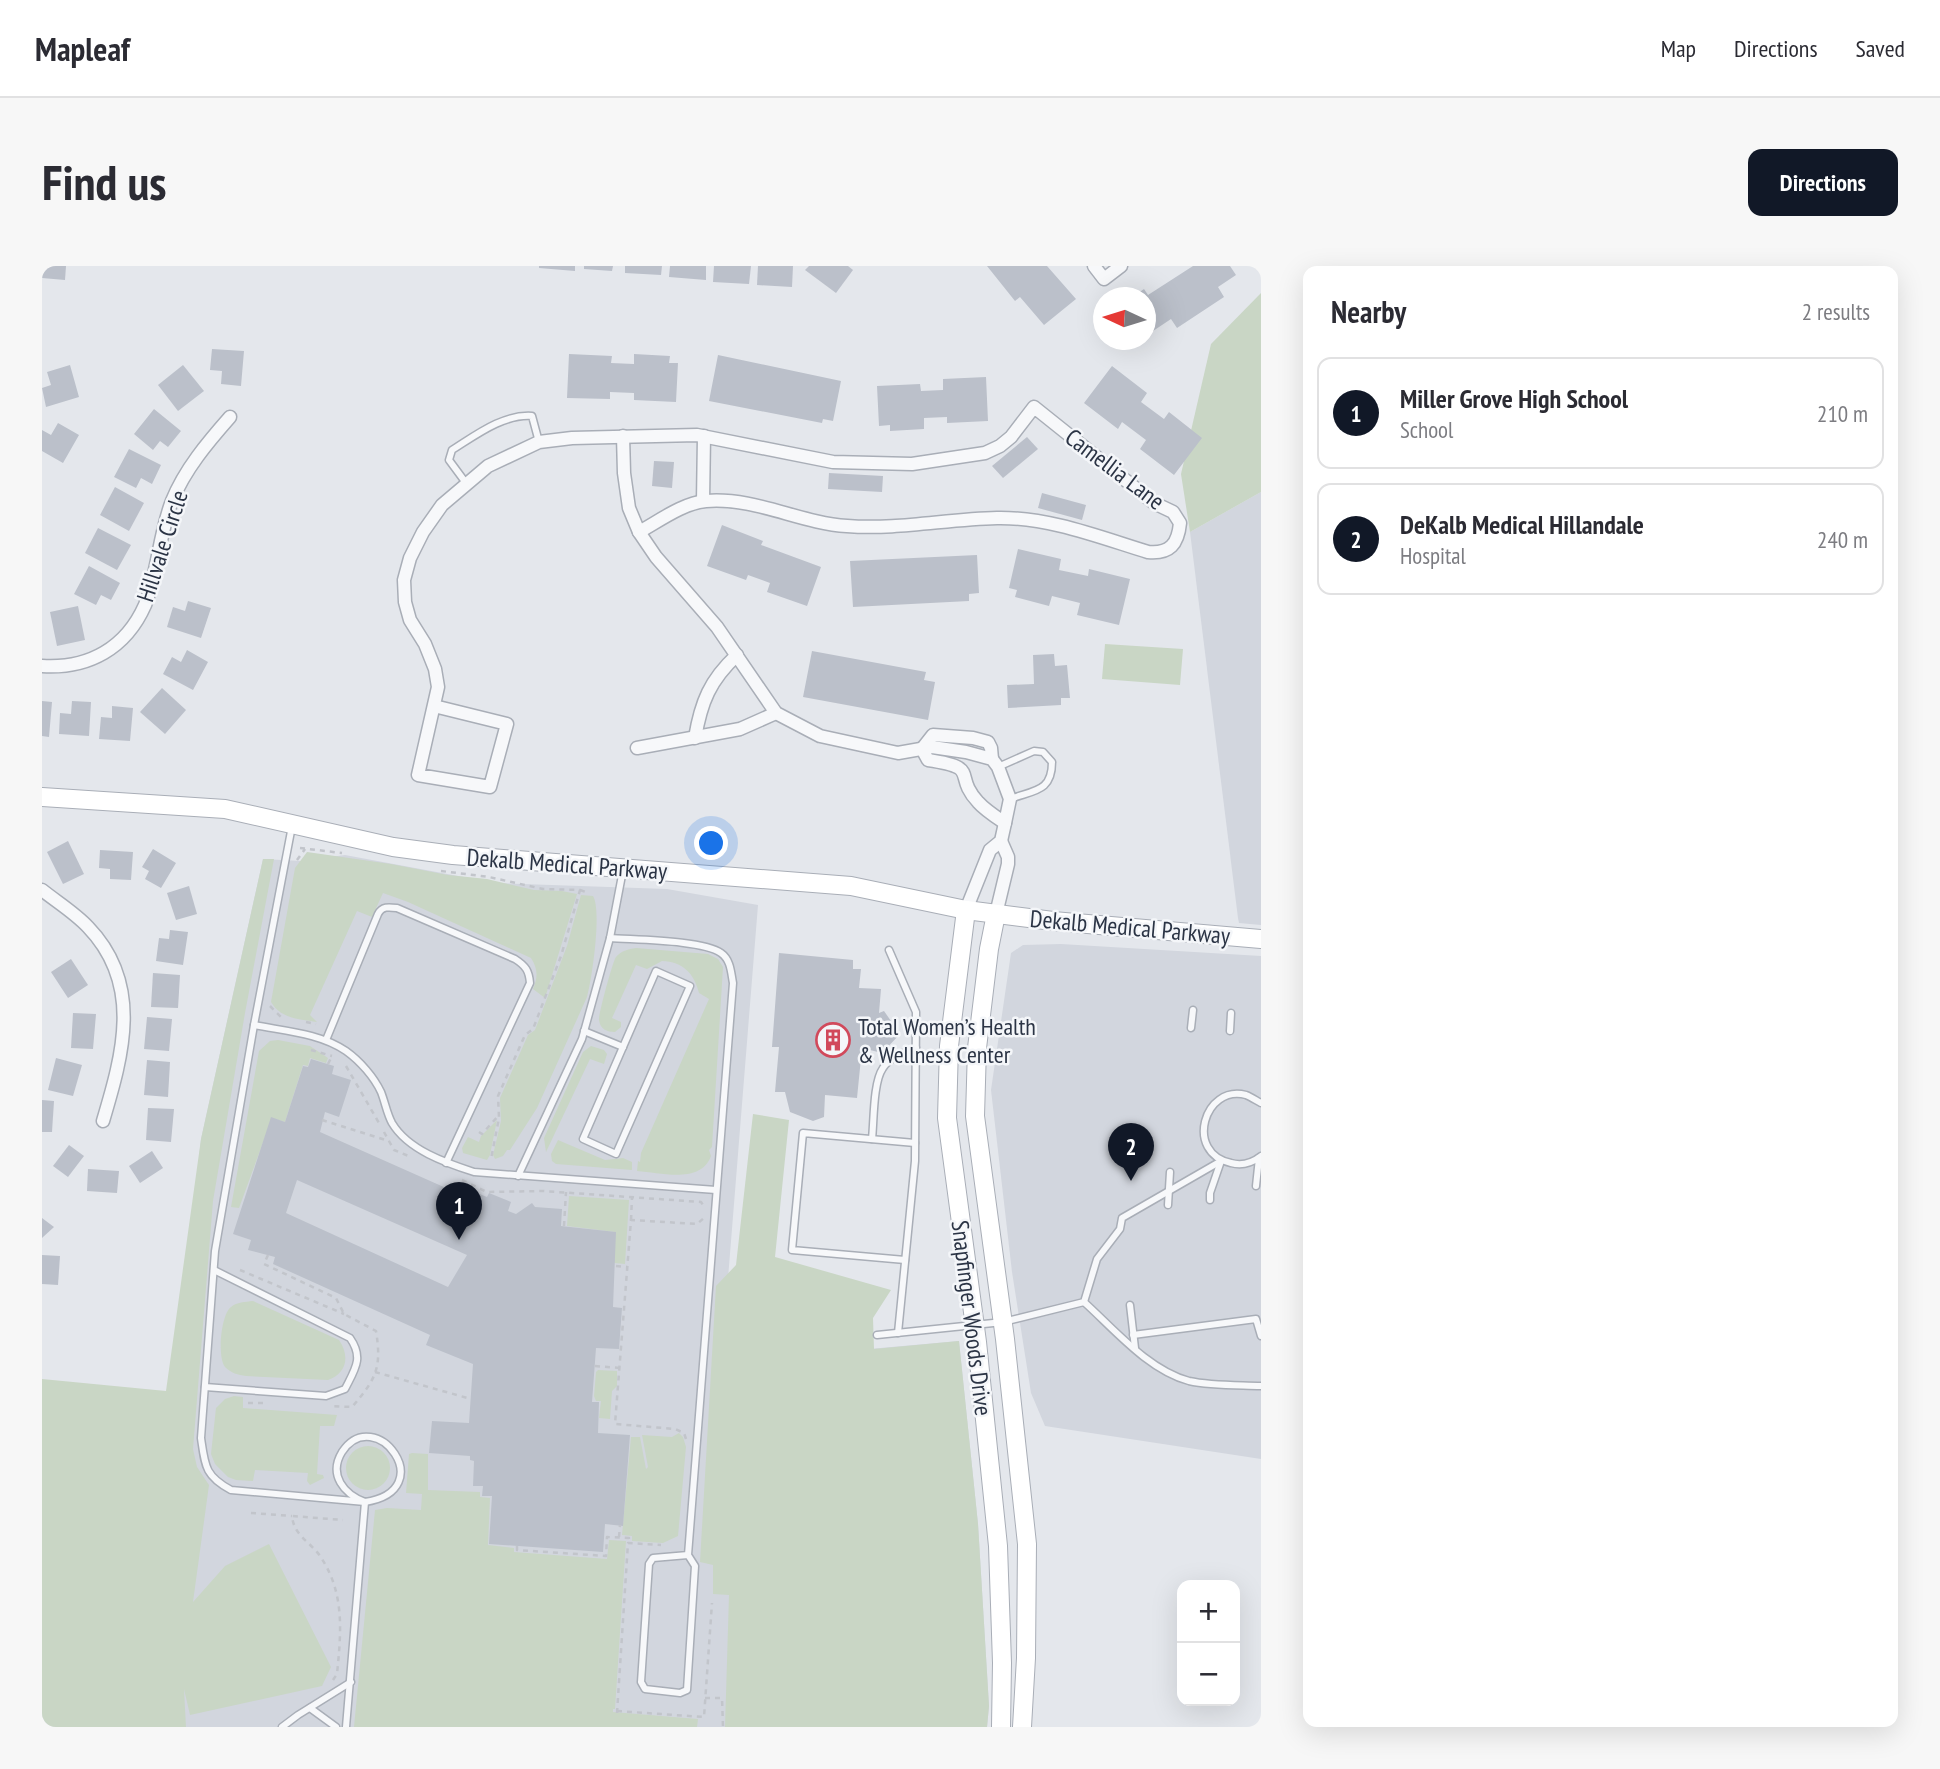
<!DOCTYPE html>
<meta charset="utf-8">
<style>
body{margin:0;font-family:"PT Sans Narrow",sans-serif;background:#f7f7f7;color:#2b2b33}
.controls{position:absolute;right:21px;bottom:21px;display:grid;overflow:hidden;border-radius:14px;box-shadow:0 7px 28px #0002}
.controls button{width:63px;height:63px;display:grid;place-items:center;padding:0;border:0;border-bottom:2px solid #e1e1e2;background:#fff;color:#2b2b33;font:35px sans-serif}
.compass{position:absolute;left:1051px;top:21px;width:63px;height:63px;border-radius:50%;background:#fff;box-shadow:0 7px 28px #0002;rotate:274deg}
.you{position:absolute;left:670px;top:578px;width:24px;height:24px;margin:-18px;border:5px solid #fff;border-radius:50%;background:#1a73e8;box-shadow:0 0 0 10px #1a73e833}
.badge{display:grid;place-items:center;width:46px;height:46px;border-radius:50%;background:#111827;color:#fff;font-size:23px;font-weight:700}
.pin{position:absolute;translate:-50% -58px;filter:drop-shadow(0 2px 4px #0008)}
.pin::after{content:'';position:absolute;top:37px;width:24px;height:21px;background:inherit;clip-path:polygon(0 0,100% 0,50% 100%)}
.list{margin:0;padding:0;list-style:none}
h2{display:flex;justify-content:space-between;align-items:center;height:91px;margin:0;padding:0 28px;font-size:30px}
h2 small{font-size:23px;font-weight:400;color:#7c7c81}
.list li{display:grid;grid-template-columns:46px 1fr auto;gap:21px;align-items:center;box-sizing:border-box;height:112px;margin:0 14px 14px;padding:0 14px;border:2px solid #e1e1e2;border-radius:14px}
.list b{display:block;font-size:26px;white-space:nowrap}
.list p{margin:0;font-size:23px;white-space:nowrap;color:#7c7c81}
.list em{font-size:23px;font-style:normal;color:#7c7c81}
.map{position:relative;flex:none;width:1219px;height:1461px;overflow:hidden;border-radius:14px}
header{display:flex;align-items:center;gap:42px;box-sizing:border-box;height:98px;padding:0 35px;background:#fff;border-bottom:2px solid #e1e1e2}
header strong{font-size:33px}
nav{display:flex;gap:38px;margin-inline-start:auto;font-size:24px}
.intro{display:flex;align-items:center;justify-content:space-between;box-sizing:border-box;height:168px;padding:0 42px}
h1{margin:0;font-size:49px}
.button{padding:18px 32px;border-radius:14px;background:#111827;color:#fff;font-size:24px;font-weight:700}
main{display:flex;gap:42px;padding:0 42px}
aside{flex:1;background:#fff;border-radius:14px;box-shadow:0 7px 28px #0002}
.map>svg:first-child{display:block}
</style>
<header>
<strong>Mapleaf</strong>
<nav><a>Map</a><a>Directions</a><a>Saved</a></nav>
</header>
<div class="intro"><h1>Find us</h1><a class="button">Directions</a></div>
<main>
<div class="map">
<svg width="1219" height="1461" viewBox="0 0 1219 1461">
<rect width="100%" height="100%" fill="#e4e7ec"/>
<g fill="#d2d6de">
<polygon points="1219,226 1219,659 1197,657 1196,652 1148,266"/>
<polygon points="303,589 454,617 625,623 716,639 681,1075 682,1096 917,1075 936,1258 947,1440 945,1461 97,1461 159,873 221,593 259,595"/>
<polygon points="1019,678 1219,690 1219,1193 1003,1160 989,1127 970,1006 949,824 969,687 981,679"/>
</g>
<g fill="#c9d6c5">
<polygon points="1219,27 1219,226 1148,266 1139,208 1169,78"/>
<polygon points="1063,378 1141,383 1138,419 1060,413"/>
<path d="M265 586 349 598 406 609 445 613 492 624 520 625 535 628 503 732 491 723C496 711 496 703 489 692L366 636 341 627 330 651 315 645 268 749 275 756C257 753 239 753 229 736L253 602Z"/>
<polygon points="221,593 232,593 203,747 171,935 151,1183 155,1201 167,1219 151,1336 183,1300 227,1278 289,1401 280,1420 148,1449 142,1423 144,1461 0,1461 0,1113 124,1125 159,873"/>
<path d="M539 629 551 630C560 644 550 713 545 731L495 842 468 884H465L461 890 453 893 451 889 459 855 458 832 486 769 493 764 525 680Z"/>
<path d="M594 682 666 688 676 693 681 701 670 881 667 884 669 890C659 918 620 907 595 905L596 895 598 896 599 887 667 733 657 727C652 707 641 696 620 695L605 703 594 699 570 752 579 756V761L573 766C565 766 558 763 557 754 556 750 571 694 574 691 579 685 586 683 594 682Z"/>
<polygon points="236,774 268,780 286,792 284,797 268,792 266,800 261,799 243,856 230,852 197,942 189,941 217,785 228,775"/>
<polygon points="549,780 562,784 565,788 562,798 548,793 504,886 502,872 541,786"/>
<polygon points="711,848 747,854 733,991 849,1024 831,1052 832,1083 917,1075 936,1258 947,1440 945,1461 683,1461 687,1329 671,1328 671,1299 658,1296 674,1020 694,999"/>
<polygon points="455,854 448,889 445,894 421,887 420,882 426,871 437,876 439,870"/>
<polygon points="516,874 563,894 581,892 590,896 590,904 514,898 510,895 509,888"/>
<polygon points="527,930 587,934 583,998 572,997 573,966 525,960"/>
<path d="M211 1035 297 1074C308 1090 305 1107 286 1114L204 1110C196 1109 189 1107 183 1101 175 1091 179 1048 189 1041 195 1036 203 1036 211 1035Z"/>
<polygon points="556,1104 575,1105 575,1120 570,1125 568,1153 557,1152 559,1135 554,1135 552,1130 554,1106"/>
<polygon points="192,1130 201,1131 201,1142 295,1149 292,1160 278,1160 275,1208 281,1209 282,1212 268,1219 265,1215 266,1207 213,1204 211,1215 194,1214 186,1211 173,1198 169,1188 174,1142 183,1133"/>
<polygon points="637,1167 641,1171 644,1181 636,1270 621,1277 590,1275 590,1270 580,1269 589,1171 598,1171 604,1203 606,1201 600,1169 630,1171"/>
<circle cx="326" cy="1202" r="22"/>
<polygon points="370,1187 386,1188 386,1224 438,1226 438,1231 448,1232 446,1279 472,1282 472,1286 565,1293 567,1274 584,1275 573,1443 571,1443 571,1446 656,1453 655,1461 312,1461 333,1244 345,1242 379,1244 380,1228 364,1227 367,1188"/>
</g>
<g fill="#bbc0ca" fill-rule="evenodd">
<polygon points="1,0 24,0 23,14 0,12"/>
<polygon points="497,0 533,0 533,5 497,2"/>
<polygon points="542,0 571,0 570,5 542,3"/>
<polygon points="583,0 620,0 619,9 583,7"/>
<polygon points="628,0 664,0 664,14 627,11"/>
<polygon points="672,0 709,0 707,18 671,16"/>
<polygon points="716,0 751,0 750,21 715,19"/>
<polygon points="767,0 806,0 811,4 794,27 763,4"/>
<polygon points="945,0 1005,0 1034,33 1002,59 978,31 973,35"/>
<polygon points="1151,0 1188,0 1194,9 1176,21 1182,31 1135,62 1129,53 1108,67 1104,60 1104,32 1089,32 1102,23 1106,29"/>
<polygon points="170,83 202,85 199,120 179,118 180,105 168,104"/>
<polygon points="527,88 570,90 569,97 592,98 592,88 628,90 627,97 636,97 634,136 592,134 592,127 568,126 568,133 525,132"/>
<polygon points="676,89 799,115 791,155 781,153 780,157 667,135"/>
<polygon points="28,99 37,131 4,141 0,122 9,119 5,106"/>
<polygon points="141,99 162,125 136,145 116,119"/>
<polygon points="1070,100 1105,127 1099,136 1122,153 1127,146 1160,172 1132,209 1098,183 1104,174 1080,156 1076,163 1042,137"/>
<polygon points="944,111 946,155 905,157 905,151 882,152 882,163 848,165 848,159 837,160 835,120 878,118 879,125 901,124 901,113"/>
<polygon points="112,143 139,165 126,181 118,175 111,184 92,168"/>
<polygon points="16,157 37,169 21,197 0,185 0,164 9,169"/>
<polygon points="985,171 996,183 961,212 950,200"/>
<polygon points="87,183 119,199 110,218 99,212 94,222 72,211"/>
<polygon points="612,195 632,196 630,222 610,220"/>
<polygon points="787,207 841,210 840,226 786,223"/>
<polygon points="73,221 102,237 87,265 58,249"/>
<polygon points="1000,227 1044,239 1040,254 996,242"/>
<polygon points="680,259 721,275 719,279 779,301 765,340 725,326 728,317 706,309 704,314 665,300"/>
<polygon points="56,262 89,279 75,304 43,287"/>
<polygon points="976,283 1019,293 1017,304 1046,310 1047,303 1088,313 1077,359 1035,349 1038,337 1010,330 1007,340 973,331 975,324 967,322"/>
<polygon points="935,289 937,327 927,328 927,335 811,341 808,295"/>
<polygon points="47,300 78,317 69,334 59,329 54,339 32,328"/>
<polygon points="146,335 169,342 159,372 125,361 131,341 143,345"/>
<polygon points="36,340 43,374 15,380 8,346"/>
<polygon points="145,384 166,396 151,424 121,408 130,391 139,396"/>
<polygon points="770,385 884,406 882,414 893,416 886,454 761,431"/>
<polygon points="1012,388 1013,400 1025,399 1028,432 1019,432 1019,439 966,442 965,419 992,418 991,389"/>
<polygon points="120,422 144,444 123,468 98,446"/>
<polygon points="0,435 10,436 7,471 0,470"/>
<polygon points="30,435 49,436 47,470 17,468 18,447 29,448"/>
<polygon points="70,440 91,442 88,475 57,473 59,451 70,452"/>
<polygon points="26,575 42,608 21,618 5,586"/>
<polygon points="111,583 134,597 119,622 103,613 107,605 100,601"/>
<polygon points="58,584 91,586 89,614 68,613 68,603 57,602"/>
<polygon points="147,620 155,648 134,654 125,627"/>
<polygon points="128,664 146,666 141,699 114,695 117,672 127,673"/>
<polygon points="737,687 811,694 811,703 819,703 817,722 839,723 837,747 842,745 858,768 840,787 820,782 815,832 783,829 782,851 771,855 748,846 743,826 733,826 737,781 730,781"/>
<polygon points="29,693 46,719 26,732 9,706"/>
<polygon points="111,707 138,709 136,742 109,741"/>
<polygon points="31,747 54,748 51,783 29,782"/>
<polygon points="105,751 130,753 127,785 102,783"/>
<polygon points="14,792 40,799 31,830 6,824"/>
<path d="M269 793 292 800 290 808 309 814 297 851 283 846 278 866 431 934 435 927 445 931 447 927 469 936 466 945 474 948 490 937 493 941 520 943 519 960 574 966 571 1041 580 1042 577 1083 554 1082 550 1136H557L556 1167 588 1169 581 1260 563 1258 561 1286 447 1278 450 1230H440L441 1220H431L432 1195 428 1194V1190L387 1187 390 1155 427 1157 431 1098 384 1079 388 1069 231 998 233 991 206 984 209 974 191 968 229 851 243 856 261 800 266 801ZM255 914 425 989 406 1021 244 947Z"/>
<polygon points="105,794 128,796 126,831 102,829"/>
<polygon points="0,834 12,835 10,866 0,866"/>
<polygon points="106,842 132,843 129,876 104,874"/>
<polygon points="27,879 42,890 26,911 11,900"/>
<polygon points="110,885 121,902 98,917 87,900"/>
<polygon points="46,903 77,905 75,927 45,925"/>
<polygon points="0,952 12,961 0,972"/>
<polygon points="0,989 18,990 16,1019 0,1018"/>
</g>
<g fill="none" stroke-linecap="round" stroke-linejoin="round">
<g stroke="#a9aeb7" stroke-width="9">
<g id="service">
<path d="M424 217 407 194 410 184C434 169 461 148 490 150L497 176"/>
<path d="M956 501 992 485 1001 486 1010 496C1010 526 992 524 968 533"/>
<path d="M250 560 212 759 173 985 159 1172C163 1200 163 1210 189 1224L323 1236C400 1224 333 1136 300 1186 286 1209 302 1228 323 1236"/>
<path d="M568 672C593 674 661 674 679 687 689 694 689 707 691 717L646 1289 653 1300 645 1424 638 1427 603 1423 599 1416 607 1298 611 1292 646 1289"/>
<polyline points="847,684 874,746 873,895 856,1067"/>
<polygon points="614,705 648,720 574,888 541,873"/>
<path d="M212 759C242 765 278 767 304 785 318 795 332 811 339 826 343 836 345 848 350 857 366 884 404 897 432 906L674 924"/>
<polyline points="1149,762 1151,744"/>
<polyline points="542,765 581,781"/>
<polyline points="1188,765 1189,747"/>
<path d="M284 774 336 648C340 640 347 641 355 642L473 693C484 700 487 705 488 717L404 897"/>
<path d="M1219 837C1215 835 1209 831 1204 829 1162 818 1142 887 1189 897 1200 900 1210 897 1219 890"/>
<path d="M830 873C832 855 831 816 841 802 848 791 862 787 874 782"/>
<polyline points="476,910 540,773 568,672 581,604"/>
<polyline points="1214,920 1217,892"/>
<polyline points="1168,934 1168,927 1179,895"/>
<polyline points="1126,939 1128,906"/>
<polyline points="863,994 750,984 761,867 873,877"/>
<path d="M1042 1036C1072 1063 1106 1104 1147 1115 1170 1120 1196 1119 1219 1120"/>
<polyline points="1088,1039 1093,1082"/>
<polyline points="835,1069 961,1056 1042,1036 1055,993 1078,963 1080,952 1179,895"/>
<polyline points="1091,1069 1214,1053 1219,1070"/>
<path d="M163 1121 284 1130 303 1123C313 1103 322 1092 308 1072L172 1004"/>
<polyline points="268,1442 294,1461"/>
<polyline points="240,1461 256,1449 309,1416"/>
<polyline points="304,1461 323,1236"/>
</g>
</g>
<g stroke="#a9aeb7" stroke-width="15">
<g id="minor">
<polyline points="1052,0 1062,13 1079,0"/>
<polyline points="581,170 582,207 587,242 597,266 614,291 675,361 734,447 778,470 856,487 890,481 924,486 950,493 956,501 968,533 963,557 959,575 948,584 924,644"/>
<polyline points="661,235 662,170"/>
<path d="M0 400C47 403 84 382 103 339 116 306 117 268 130 235 143 203 166 176 188 151"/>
<path d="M392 440 465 458 448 521 376 509 396 421 393 403 383 378 368 354 363 336 362 314 368 292 381 266 400 239 446 200 497 176 530 172 655 169 791 196 870 198 943 187 958 180 969 171 992 141 1112 237 1131 246 1138 257C1136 278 1128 288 1106 286 1057 271 1007 251 955 252 905 253 855 264 805 260 757 257 714 231 664 235 641 237 617 255 597 266"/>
<path d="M653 472C659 436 668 414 695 389"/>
<polyline points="595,482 698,463 734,447"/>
<path d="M880 483 886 494C940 502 910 508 936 536 943 544 954 551 963 557"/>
<polyline points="880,483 891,469 931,472 946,476 949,482 950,493"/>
<path d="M0 624C15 636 33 647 46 661 101 718 81 788 61 855"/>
<polyline points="954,648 966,598 966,591 959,575"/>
</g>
</g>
<g stroke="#a9aeb7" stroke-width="20">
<g id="secondary">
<polyline points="0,531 183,543 351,581 411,589 809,620 924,644 1011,655 1219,673"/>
<polyline points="924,644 907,780 905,852 935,1076 956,1280 960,1397 959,1461"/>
<polyline points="954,648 947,683 935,782 933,850 963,1073 985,1278 984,1392 980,1461"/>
</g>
</g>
<g stroke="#c2c5cb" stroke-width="2.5" stroke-dasharray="5 5" stroke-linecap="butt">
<polyline points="258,582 300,587"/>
<polyline points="255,594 263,583"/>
<polyline points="399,605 447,611 501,623 538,624 519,690 491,763 483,769 456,830 457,852 449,893"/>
<polyline points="538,624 547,627"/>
<polyline points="228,740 240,752"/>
<polyline points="264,756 274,758"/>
<polyline points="269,784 290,790"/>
<polyline points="286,798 290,790"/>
<polyline points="304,800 337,857"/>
<polyline points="280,854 347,875"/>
<polyline points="342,866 352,884 369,891"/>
<polyline points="437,866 440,868 457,849"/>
<polyline points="420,914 445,926 501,925 659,936 663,942"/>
<polyline points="589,954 590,932"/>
<polyline points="522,960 524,926"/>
<path d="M226 989 222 998 294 1032 302 1048 334 1065C340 1102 334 1113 310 1141L289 1140"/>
<polyline points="574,1000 585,1001"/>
<polyline points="198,1004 302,1048"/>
<polyline points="553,1100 578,1102"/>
<polyline points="333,1106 429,1133"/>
<polyline points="206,1137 223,1137"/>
<polyline points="644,1173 642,1167 633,1163 573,1158 589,954 655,958 663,951"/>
<polyline points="209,1247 250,1250"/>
<polyline points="577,1271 578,1259"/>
<polyline points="475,1280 475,1284 564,1290 565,1271 587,1272 586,1277"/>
<path d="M291 1414 295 1408C299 1368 303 1329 280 1293 270 1276 252 1271 250 1250L301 1254"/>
<polyline points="663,1432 680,1432 681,1461"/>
<polyline points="575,1445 662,1451 670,1337"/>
<polyline points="575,1447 586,1277 619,1279"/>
</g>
<use href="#service" stroke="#f7f8fa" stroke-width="6"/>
<use href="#minor" stroke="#f7f8fa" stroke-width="12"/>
<use href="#secondary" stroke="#fff" stroke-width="18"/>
</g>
<defs>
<g id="building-ring" transform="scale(1.75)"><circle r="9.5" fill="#f4f6f9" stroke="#d1495b" stroke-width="1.5"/><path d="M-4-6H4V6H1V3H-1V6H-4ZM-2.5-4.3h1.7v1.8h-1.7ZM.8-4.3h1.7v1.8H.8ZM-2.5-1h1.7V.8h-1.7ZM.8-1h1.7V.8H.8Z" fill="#d1495b"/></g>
</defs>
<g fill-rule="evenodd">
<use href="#building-ring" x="791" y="774"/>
</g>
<g text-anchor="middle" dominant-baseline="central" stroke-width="5" stroke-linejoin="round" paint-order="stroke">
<g font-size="24" fill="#2b3445" stroke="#f4f6f9">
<text transform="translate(1073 203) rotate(37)">Camellia Lane</text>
<text transform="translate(120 280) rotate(-72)">Hillvale Circle</text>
<text transform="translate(525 598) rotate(4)">Dekalb Medical Parkway</text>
<text transform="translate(1088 661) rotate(5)">Dekalb Medical Parkway</text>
<text transform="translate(930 1052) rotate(83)">Snapfinger Woods Drive</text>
</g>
<g font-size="24" fill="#2b3445" stroke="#f4f6f9" text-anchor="start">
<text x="816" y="760">Total Women’s Health<tspan x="816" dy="28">&amp; Wellness Center</tspan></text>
</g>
</g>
</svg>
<div class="controls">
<button>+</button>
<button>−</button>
</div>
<svg class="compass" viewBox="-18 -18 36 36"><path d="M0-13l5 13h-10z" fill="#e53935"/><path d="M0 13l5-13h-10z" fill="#7c7c81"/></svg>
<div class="you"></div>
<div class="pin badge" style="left:417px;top:974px">1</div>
<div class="pin badge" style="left:1089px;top:915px">2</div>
</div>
<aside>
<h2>Nearby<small>2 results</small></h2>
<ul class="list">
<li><span class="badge">1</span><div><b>Miller Grove High School</b><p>School</p></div><em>210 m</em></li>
<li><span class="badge">2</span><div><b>DeKalb Medical Hillandale</b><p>Hospital</p></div><em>240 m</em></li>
</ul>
</aside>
</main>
